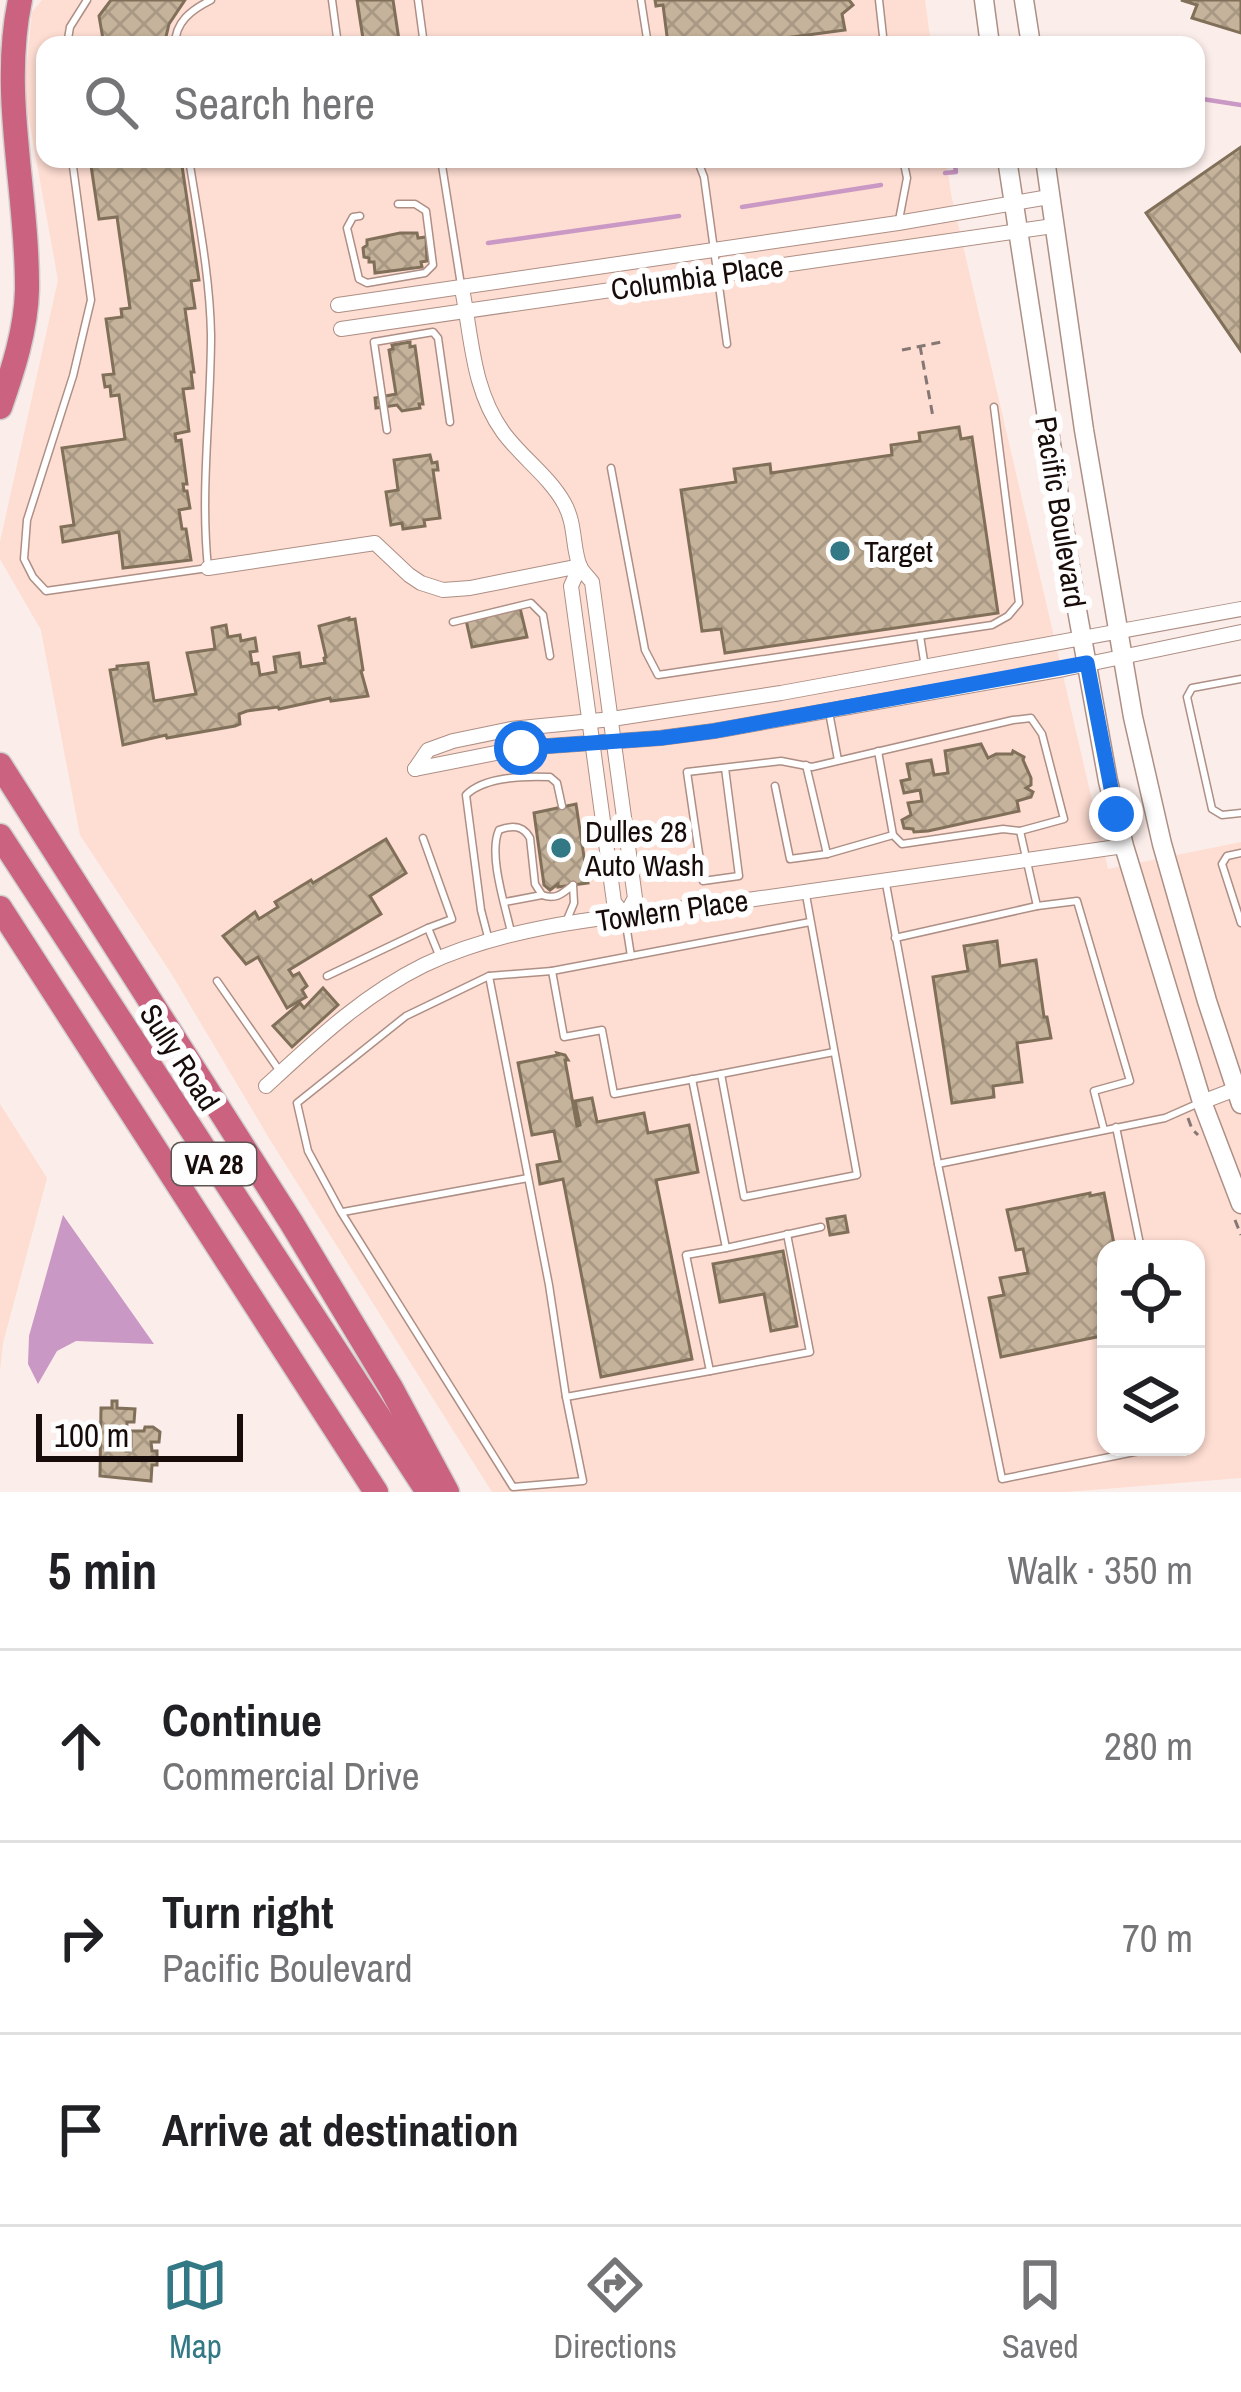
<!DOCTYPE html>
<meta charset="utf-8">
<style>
body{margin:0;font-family:"Archivo Narrow",sans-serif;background:#f6f6f6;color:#202124}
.controls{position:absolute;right:36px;bottom:36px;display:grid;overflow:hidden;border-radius:24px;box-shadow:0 3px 9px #0004}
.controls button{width:108px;height:108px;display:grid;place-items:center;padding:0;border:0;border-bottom:3px solid #e0e0e0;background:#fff;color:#202124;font:60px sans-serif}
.scale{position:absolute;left:36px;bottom:30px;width:207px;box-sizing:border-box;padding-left:12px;border:6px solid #170c09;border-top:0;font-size:33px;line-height:42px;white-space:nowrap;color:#170c09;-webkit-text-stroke:9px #fefefe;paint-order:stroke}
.stop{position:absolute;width:36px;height:36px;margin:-27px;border:9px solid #1a73e8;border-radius:50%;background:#fff}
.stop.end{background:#1a73e8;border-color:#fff;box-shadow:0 3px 12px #0008}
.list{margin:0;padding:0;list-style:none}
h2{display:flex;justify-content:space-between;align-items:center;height:156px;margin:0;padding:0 48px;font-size:51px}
h2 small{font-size:39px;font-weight:400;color:#757577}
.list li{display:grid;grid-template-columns:78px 1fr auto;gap:36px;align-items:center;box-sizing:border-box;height:192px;padding:0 48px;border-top:3px solid #e0e0e0}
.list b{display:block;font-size:45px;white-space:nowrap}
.list p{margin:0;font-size:39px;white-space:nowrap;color:#757577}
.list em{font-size:39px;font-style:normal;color:#757577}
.icon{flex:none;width:66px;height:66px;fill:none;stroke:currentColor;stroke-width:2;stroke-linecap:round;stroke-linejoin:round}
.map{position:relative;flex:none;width:1241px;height:1492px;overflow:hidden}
.search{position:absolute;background:#fff;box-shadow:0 3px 9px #0004;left:36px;right:36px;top:36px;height:132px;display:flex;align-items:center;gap:30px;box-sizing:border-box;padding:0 42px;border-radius:24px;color:#757577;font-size:45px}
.sheet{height:732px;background:#fff}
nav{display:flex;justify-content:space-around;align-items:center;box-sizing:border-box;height:168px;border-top:3px solid #e0e0e0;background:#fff;font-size:33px;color:#757577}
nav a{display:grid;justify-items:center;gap:6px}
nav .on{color:#337985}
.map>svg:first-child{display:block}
</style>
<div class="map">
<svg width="1241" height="1492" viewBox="0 0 1241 1492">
<defs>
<pattern id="building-cross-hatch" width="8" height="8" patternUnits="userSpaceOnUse" patternTransform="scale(3)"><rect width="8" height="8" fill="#c6b39b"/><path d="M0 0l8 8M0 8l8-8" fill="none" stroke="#a99984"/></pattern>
</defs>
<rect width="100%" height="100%" fill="#fbede9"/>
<g fill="#feddd2" fill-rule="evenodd">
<path d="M42 0H925L931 45H45V159H946L951 194 1108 869 1241 842V1478L1066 1492H492L272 1143 171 973 80 835 41 630 0 559V542L58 280 24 92 32 12ZM1106 1249H1196V1447H1106Z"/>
<polygon points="0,1104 47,1178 3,1343 0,1371"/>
</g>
<polygon fill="#ca98c5" points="63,1215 154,1344 76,1341 57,1351 38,1384 28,1364 29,1336"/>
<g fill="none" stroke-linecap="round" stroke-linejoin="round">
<g stroke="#ca98c5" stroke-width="4.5">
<polyline points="1196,98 1241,105"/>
<polyline points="945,173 956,172 954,159"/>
<polyline points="742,207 881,185"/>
<polyline points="488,243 679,216"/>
</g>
</g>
<g fill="url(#building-cross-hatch)" stroke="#806f59" stroke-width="3">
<polygon points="111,0 185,0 169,24 164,45 104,45 99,16"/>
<polygon points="357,0 393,0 399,40 364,45"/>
<polygon points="655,0 849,0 853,5 842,14 845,30 763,41 763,45 677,45 668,44 663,5 656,6"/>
<polygon points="1181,0 1241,0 1241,33 1192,18 1197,5"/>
<polygon points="1241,147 1241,351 1146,213"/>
<polygon points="90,159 181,159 199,280 191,281 195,308 185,309 194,372 191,372 193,388 183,389 189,431 175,434 176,441 181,440 187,484 183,484 184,491 187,491 190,508 179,510 182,529 186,529 191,560 123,568 119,532 63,542 61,527 74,525 62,448 125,439 119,395 111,396 110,386 105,387 103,375 114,374 106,319 122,317 121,309 130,308 117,217 99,219"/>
<polygon points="400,233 417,233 418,238 426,237 427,261 421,262 422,267 375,273 374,262 369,262 369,258 364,257 363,248 367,245 367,240"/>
<polygon points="410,342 410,347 415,346 423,404 419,404 420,408 402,411 397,405 376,408 375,398 396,394 389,350 393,349 392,345"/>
<polygon points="959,427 961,439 972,437 998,613 725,653 721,629 702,631 681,490 736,482 734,469 770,464 771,473 892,455 891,445 920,441 919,433"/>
<polygon points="430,455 432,463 437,462 438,470 433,470 440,518 424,520 425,526 403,529 402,523 391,525 386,492 398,490 394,460"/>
<polygon points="520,608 527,637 472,647 466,620"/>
<polygon points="349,618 349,620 355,619 363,670 361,671 368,696 331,701 330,698 279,709 278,707 247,711 239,714 240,724 235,726 167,738 166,735 123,745 110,670 117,669 117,666 148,663 154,701 196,694 187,653 215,649 212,628 226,625 228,637 240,635 241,641 255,638 257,651 250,652 252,664 258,663 260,675 276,672 274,657 299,653 301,667 325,663 324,658 326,657 319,626"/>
<polygon points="981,744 988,758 996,754 1012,754 1013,751 1024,757 1023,760 1031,778 1031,785 1026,788 1033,792 1031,797 1017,801 1019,811 928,831 914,832 913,829 904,828 902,820 911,815 908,803 922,801 920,790 904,793 901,781 910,779 907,764 931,760 934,775 948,773 945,751"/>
<polygon points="576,804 588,883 558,887 558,884 550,890 544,885 534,813"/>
<polygon points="386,839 406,873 370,896 381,914 289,970 293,976 299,973 307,986 302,990 306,997 287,1008 258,957 246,964 223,936 255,912 259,919 278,907 275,902 311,880 313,883"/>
<polygon points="997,941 1000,966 1036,960 1044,1017 1047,1017 1051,1038 1017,1043 1022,1082 993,1086 994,1097 952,1103 933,977 968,971 964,946"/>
<polygon points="323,988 338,1005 292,1047 273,1026 300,1003 304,1008"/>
<polygon points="557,1053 565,1055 568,1060 565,1060 577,1126 580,1125 575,1101 592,1098 597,1122 644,1113 648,1133 689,1125 698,1172 656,1180 692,1359 601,1377 563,1179 540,1184 537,1165 560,1161 554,1131 532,1135 518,1063 558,1055"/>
<polygon points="1090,1193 1090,1196 1104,1193 1115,1249 1106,1249 1106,1258 1104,1259 1106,1335 1001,1357 989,1298 1004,1295 1000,1278 1028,1273 1023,1249 1016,1250 1007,1210"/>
<polygon points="845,1216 848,1232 830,1235 827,1219"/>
<polygon points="783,1251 797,1326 771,1331 764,1294 720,1302 713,1264"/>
<polygon points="112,1401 117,1401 117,1408 135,1409 134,1422 127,1422 126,1451 129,1451 131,1447 131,1431 144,1431 145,1427 153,1427 160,1432 159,1442 151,1442 152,1451 157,1451 157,1465 152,1465 151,1481 100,1476 101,1408 112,1408"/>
</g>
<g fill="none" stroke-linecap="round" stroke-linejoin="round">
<g stroke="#ad8f85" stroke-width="9">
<g id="service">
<polyline points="332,0 338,45"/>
<polyline points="418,0 424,45"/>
<polyline points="641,0 648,45"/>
<polyline points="879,0 884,45"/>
<polyline points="67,45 70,27 87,0"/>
<path d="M175 45C175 22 191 10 211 0"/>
<path d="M72 159 91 300 73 376 27 520 24 559 33 577 46 591 208 568C200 490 211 413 211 335 210 276 198 217 189 159"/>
<polyline points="441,159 461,285"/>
<polyline points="697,159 704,177 727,344"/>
<polyline points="360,216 353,217 347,228 359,279 367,283 425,273 433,265 426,211 415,204 398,204"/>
<polyline points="899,220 907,178 903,159"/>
<polyline points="387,430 374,342 433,332 438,338 450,422"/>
<polyline points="611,468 645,650 658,675 992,625 1008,616 1019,603 994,407"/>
<polyline points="453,622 531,603 543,615 550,656"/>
<polyline points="920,636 925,667"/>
<polyline points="1241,679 1192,688 1187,697 1212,809 1222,815 1241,813"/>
<polyline points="829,712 838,760"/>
<polyline points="878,751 893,835"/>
<polyline points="806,765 827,854 893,835 902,844 1003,829 1020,831"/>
<polyline points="725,768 739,876 703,881 687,772 781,761 812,767 1013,720 1031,718 1042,734 1064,819 1020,831 1037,906"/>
<polyline points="775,786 790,859 827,854"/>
<polyline points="423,838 452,919 428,928 439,955"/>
<polyline points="1241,853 1227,856 1222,864 1241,923"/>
<polyline points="886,884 938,1164"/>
<polyline points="806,895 857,1175 744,1197 721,1074 614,1094 602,1030 564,1037 552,971 810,922"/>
<polyline points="505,902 542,895"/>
<polyline points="625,918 631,956"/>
<polyline points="566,922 574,903 573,885"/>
<path d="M511 932C505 905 488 854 499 830 512 825 523 825 530 838L535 884 542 895C556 900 562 894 573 885"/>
<path d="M488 937 481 910 466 795C485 776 525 776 550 777L557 783 562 806"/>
<polyline points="895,938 1037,906 1077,901 1130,1081 1094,1091 1104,1130"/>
<polyline points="552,971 489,976 406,1016 297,1103 308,1151 341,1212 513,1487 583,1481 566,1397 710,1371"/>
<polyline points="327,976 428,928"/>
<polyline points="489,976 549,1285 566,1397"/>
<polyline points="217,981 279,1070"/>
<polyline points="721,1074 834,1052"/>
<polyline points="692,1079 726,1248 821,1227"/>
<polyline points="1116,1127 1141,1249"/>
<polyline points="343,1212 528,1178"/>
<polyline points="726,1248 686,1255 710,1371 810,1352 787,1234"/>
<polyline points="1159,1447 1002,1479 938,1164 1165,1118 1199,1103"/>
</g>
</g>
<g stroke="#ad8f85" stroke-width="16">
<g id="minor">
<path d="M462 289C472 338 472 389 503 432 521 457 549 476 564 503 576 524 572 547 580 567 583 572 588 577 592 582L635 898 625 916 614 902 571 586 580 566"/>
<polyline points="338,305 898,223 1049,197"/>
<polyline points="341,329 1053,226"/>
<polyline points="208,568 375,543 409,575 421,583 443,590 470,588 580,566"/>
<polyline points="415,769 428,750 453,741 511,729 612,719 781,693 1241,609"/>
<polyline points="415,769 521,748 660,738 714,731 1064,669 1241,632"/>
<path d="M266 1086C315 1041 363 995 424 965 517 921 626 916 727 903 859 885 991 865 1124 846"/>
<polyline points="1202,1102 1241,1087"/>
</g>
</g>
<g stroke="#ad8f85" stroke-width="21">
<g id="secondary">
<polyline points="984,0 990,45"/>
<polyline points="1024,0 1031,45"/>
<polyline points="1007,159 1075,599 1108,781 1124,846 1202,1102 1241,1204"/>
<polyline points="1045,159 1084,430 1133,717 1162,844 1207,1001 1241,1104"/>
</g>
</g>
<g stroke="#d1cece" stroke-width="27">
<g id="motorway">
<path d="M0 407C13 370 26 330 27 290 28 192 0 95 20 0"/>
<polyline points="0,765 291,1222 391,1388 447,1492"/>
<polyline points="0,836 428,1492"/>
<polyline points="0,908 376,1492"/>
</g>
</g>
<g stroke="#847774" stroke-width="3" stroke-dasharray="9 6" stroke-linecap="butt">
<polyline points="920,346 933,417"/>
<polyline points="902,350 941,342"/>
<polyline points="1188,1118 1192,1129 1198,1135"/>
<polyline points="1235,1220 1241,1235"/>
</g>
<use href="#service" stroke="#fff" stroke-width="6"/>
<use href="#minor" stroke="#fff" stroke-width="14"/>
<use href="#secondary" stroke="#fff" stroke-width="18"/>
<use href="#motorway" stroke="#cb627f" stroke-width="24"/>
</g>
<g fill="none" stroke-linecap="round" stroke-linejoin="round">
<polyline stroke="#1a73e8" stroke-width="15" points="521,748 661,738 714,731 1087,663 1116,814"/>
</g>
<g fill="#337985" stroke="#fefefe" stroke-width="4.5">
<circle cx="840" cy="551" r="12"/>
<circle cx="561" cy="848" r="12"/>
</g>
<g text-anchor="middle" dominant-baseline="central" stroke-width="12" stroke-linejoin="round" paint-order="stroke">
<rect fill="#fefefe" stroke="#5c5552" stroke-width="3" x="172" y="1143" width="84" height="42" rx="9"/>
<g font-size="27" font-weight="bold" fill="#170c09">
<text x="214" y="1164">VA 28</text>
</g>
<g font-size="30" fill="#170c09" stroke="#fefefe">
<text transform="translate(697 277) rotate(-8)">Columbia Place</text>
<text transform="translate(1061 512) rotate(81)">Pacific Boulevard</text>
<text transform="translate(672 910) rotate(-8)">Towlern Place</text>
<text transform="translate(180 1057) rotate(57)">Sully Road</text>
</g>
<g font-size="30" fill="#170c09" stroke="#fefefe" text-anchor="start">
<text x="864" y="551">Target</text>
<text x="585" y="831">Dulles 28<tspan x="585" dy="34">Auto Wash</tspan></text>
</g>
</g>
</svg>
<div class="controls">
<button><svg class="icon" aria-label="locate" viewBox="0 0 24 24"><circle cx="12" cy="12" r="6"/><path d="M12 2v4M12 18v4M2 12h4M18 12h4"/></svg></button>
<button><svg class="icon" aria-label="layers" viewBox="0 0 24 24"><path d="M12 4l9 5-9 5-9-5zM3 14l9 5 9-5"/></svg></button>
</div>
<div class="scale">100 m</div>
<div class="stop" style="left:521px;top:748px"></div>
<div class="stop end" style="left:1116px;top:814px"></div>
<div class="search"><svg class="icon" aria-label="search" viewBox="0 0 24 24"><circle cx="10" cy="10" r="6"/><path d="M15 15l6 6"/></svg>Search here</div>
</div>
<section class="sheet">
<h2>5 min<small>Walk · 350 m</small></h2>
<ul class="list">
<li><svg class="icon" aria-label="ahead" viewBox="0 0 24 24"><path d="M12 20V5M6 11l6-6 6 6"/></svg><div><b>Continue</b><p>Commercial Drive</p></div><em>280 m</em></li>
<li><svg class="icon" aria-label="right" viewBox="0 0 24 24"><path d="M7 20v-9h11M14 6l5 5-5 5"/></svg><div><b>Turn right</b><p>Pacific Boulevard</p></div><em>70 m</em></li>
<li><svg class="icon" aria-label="arrive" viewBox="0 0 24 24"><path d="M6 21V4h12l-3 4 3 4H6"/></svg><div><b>Arrive at destination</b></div></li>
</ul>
</section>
<nav>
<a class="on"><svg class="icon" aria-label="map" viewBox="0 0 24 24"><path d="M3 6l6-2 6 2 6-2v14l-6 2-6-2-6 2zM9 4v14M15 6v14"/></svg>Map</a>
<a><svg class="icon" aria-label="directions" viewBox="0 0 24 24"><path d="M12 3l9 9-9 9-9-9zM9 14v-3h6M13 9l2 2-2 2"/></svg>Directions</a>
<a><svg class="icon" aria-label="saved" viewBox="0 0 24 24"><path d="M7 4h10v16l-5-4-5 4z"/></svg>Saved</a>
</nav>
